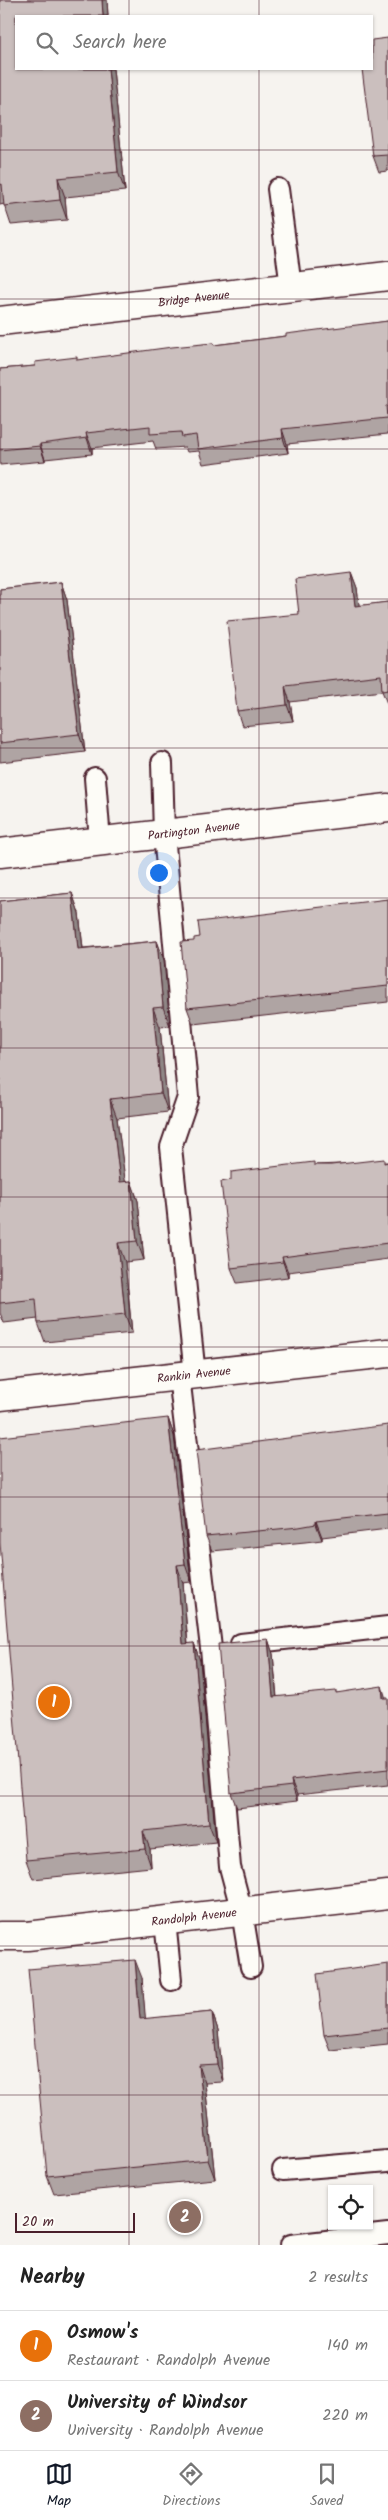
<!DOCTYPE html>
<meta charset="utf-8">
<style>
body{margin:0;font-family:Kalam,sans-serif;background:#f2f2f2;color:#222}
.controls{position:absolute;right:15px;bottom:15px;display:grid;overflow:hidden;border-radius:0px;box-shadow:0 1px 4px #0004}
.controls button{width:45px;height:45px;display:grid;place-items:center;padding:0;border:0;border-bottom:1px solid #e0e0e0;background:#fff;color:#222;font:25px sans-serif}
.scale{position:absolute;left:15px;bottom:12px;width:120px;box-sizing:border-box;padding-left:5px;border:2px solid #4a1f2b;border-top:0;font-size:14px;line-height:18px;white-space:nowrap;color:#4a1f2b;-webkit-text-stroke:4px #fdfcf7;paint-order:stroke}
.you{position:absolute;left:158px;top:872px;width:18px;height:18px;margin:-12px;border:4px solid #fff;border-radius:50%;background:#1a73e8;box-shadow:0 0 0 8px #1a73e833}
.badge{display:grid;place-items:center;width:32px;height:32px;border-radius:50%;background:#111827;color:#fff;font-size:16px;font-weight:700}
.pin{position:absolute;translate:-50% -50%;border:2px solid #fff;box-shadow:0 1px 5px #0006}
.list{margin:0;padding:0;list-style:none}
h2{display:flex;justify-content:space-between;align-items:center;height:65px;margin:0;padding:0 20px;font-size:21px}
h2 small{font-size:16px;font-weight:400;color:#767676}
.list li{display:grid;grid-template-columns:32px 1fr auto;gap:15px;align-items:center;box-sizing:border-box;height:70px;padding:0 20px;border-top:1px solid #e0e0e0}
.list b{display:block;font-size:19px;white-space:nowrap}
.list p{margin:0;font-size:16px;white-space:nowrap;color:#767676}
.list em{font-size:16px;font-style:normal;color:#767676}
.icon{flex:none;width:28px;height:28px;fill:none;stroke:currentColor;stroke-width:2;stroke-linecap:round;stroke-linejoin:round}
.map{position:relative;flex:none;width:388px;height:2245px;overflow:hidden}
.search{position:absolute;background:#fff;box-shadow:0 1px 4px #0004;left:15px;right:15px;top:15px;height:55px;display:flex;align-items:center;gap:12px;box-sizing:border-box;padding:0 18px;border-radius:0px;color:#767676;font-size:19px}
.sheet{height:205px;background:#fff}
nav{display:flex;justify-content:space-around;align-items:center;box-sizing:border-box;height:70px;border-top:1px solid #e0e0e0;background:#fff;font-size:14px;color:#767676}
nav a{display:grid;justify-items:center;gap:2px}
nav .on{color:#111827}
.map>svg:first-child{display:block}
</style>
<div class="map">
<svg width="388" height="2245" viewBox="0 0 388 2245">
<rect width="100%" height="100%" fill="#f6f3ef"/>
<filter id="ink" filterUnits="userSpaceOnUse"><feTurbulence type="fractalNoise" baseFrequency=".02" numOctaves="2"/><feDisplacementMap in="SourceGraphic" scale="10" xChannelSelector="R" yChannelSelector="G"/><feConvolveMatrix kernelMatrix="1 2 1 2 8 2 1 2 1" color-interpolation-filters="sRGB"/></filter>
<g filter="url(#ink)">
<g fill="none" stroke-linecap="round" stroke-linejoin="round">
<g stroke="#4a1f2b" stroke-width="24">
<g id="lane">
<polyline points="278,189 291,287"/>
<polyline points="162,763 164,834 188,1097 171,1147 195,1375"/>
<polyline points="95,778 100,841"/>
<polyline points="179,1376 211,1648 230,1867 242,1912 251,1967"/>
<polyline points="241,1644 388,1627"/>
<polyline points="165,1921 171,1980"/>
<polyline points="283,2170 388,2161"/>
<polyline points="291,2245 388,2234"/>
</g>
</g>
<g stroke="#4a1f2b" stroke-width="31">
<g id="street">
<path id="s1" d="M0 321 388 276"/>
<path id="s2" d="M0 853 388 808"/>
<path id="s3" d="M0 1396 388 1353"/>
<path id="s4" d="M0 1936H27L388 1895"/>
</g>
</g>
<use href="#lane" stroke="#fdfcf7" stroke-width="20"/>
<use href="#street" stroke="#fdfcf7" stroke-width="28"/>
</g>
<g fill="#afa4a3" stroke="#4a1f2b">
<polygon points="0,0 107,0 108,16 16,69 113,69 125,191 65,197 67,220 11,225 4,204 0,205"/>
<polygon points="388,38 388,171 379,172 373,156"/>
<polygon points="388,321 388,434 287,444 288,453 203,464 199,451 187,452 185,447 156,449 153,441 92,448 92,454 45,459 45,461 0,465 0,369 35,366 213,343 214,345 286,336"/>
<polygon points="351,572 357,588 359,606 388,602 388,706 382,691 290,702 293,721 242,726 237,711 299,614"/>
<polygon points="61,582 67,600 85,752 0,762 0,589"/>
<polygon points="72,893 79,913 83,948 157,941 164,960 170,1026 160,1027 168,1112 117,1118 125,1182 131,1181 138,1201 144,1260 125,1262 132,1333 45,1342 38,1323 38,1319 4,1323 0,1313 0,901"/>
<polygon points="388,899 388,1002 193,1024 187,1008 194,941 200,937"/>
<polygon points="388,1162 388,1259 288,1272 288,1277 237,1283 231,1268 315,1165"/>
<polygon points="168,1418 174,1436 191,1582 183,1583 188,1644 194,1643 200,1661 216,1842 150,1849 151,1867 33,1879 26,1860"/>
<polygon points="388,1425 388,1529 322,1537 322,1540 305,1542 212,1551 206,1536"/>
<polygon points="268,1639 273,1654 277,1697 337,1693 388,1699 388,1785 297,1795 297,1801 237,1808 231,1793"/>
<polygon points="388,1964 388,2044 330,2050 324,2035"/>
<polygon points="142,1978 145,2019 212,2012 218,2030 223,2082 205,2083 215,2179 54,2194 47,2176"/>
</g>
<g fill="#8e8685" stroke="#4a1f2b">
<polygon points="102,0 107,0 108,16 103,16"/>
<polygon points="108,69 113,69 125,191 118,172"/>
<polygon points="58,178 65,197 67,220 60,200"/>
<polygon points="282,429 287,444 288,453 283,438"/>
<polygon points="86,433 92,448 92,454 87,438"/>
<polygon points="40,444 45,459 45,461 40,446"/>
<polygon points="351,572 357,588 361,621 355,606"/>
<polygon points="61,582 67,600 85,752 79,734"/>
<polygon points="285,686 290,702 293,721 287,705"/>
<polygon points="72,893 79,913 85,968 78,949"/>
<polygon points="157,941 164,960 170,1026 163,1007"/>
<polygon points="153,1008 160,1027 168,1112 161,1093"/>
<polygon points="110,1099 117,1118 128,1202 120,1182"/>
<polygon points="131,1181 138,1201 144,1260 137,1241"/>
<polygon points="118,1243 125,1262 132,1333 125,1314"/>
<polygon points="282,1257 288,1272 288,1277 283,1262"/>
<polygon points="168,1418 174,1436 191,1582 185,1564"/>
<polygon points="316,1521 322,1537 322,1540 316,1524"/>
<polygon points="177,1565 183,1583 189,1662 183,1644"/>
<polygon points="268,1639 273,1654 278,1713 273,1697"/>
<polygon points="194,1643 200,1661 216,1842 209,1824"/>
<polygon points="382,1686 387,1702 383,1698"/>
<polygon points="291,1780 297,1795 297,1801 292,1786"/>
<polygon points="143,1831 150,1849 151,1867 145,1849"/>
<polygon points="135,1960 142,1978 147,2037 140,2019"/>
<polygon points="212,2012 218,2030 223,2082 217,2064"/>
<polygon points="199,2065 205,2083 215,2179 208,2160"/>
</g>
<g fill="#cbbfbe" stroke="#4a1f2b">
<polygon points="0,0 102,0 103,16 16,16 16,69 108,69 118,172 58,178 60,200 4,206 2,184 0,185"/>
<polygon points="388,38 388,155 373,156 362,69 372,69 372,40"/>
<polygon points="388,321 388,406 386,406 387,418 282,429 283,438 198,449 196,435 182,437 181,432 150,434 150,426 86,433 87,438 40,444 40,446 0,450 0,369 35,366 35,362 77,357 77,360 172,347 213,343 214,345 286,336 286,334"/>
<polygon points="351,572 355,606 388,602 388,690 382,691 381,675 285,686 287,705 237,711 227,621 299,614 295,579"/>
<polygon points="61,582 79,734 0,743 0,589"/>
<polygon points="72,893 78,949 157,941 163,1007 153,1008 161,1093 110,1099 120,1182 131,1181 137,1241 118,1243 125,1314 38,1323 36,1299 0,1303 0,901"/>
<polygon points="388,899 388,986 187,1008 181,942 194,941 194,938 200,937 198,922"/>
<polygon points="384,1159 384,1163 388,1162 388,1243 282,1257 283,1262 231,1268 221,1182 231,1180 231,1172 314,1162 314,1165 331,1165"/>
<polygon points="168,1418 185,1564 177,1565 183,1644 194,1643 209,1824 143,1831 145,1849 26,1860 0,1543 0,1437"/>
<polygon points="388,1425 388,1513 316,1521 316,1524 299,1527 206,1536 196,1450"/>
<polygon points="268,1639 273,1697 336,1691 336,1693 382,1686 383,1698 388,1698 388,1769 291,1780 292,1786 231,1793 218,1644"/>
<polygon points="135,1960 140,2019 212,2012 217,2064 199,2065 208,2160 47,2176 28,1969"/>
<polygon points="388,1964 388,2028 324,2035 317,1974"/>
</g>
</g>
<path fill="none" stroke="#4a1f2b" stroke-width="1" stroke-opacity="0.55" d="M129 0V16M259 0V16M129 69V2245M259 69V2245M0 150H388M0 299H388M0 449H388M0 599H388M0 748H388M0 898H388M0 1048H388M0 1197H388M0 1347H388M0 1497H388M0 1646H388M0 1796H388M0 1946H388M0 2095H388"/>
<g text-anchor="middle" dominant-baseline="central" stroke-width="4" stroke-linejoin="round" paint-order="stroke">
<g font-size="12" fill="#4a1f2b" stroke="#fdfcf7">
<text stroke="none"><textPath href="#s1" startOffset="195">Bridge Avenue</textPath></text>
<text stroke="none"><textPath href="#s2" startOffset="195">Partington Avenue</textPath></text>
<text stroke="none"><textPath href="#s3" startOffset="195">Rankin Avenue</textPath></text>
<text stroke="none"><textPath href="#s4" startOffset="195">Randolph Avenue</textPath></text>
</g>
</g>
</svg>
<div class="controls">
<button><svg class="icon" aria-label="locate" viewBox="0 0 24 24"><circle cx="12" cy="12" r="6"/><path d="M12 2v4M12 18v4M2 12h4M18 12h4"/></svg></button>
</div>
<div class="scale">20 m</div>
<div class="you"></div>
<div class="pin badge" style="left:54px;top:1702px;background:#e8710a">1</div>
<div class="pin badge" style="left:185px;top:2217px;background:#8d6e63">2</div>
<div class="search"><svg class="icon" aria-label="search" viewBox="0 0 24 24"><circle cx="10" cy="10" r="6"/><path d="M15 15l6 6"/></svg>Search here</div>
</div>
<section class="sheet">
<h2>Nearby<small>2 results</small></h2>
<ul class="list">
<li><span class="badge" style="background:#e8710a">1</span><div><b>Osmow's</b><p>Restaurant · Randolph Avenue</p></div><em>140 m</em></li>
<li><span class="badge" style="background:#8d6e63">2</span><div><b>University of Windsor</b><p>University · Randolph Avenue</p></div><em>220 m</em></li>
</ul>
</section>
<nav>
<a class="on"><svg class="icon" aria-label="map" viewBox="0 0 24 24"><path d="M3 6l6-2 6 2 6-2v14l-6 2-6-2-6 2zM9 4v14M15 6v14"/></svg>Map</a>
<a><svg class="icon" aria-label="directions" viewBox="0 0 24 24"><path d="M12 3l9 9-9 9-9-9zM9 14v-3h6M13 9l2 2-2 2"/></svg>Directions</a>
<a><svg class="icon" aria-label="saved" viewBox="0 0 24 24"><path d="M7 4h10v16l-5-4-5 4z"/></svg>Saved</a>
</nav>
